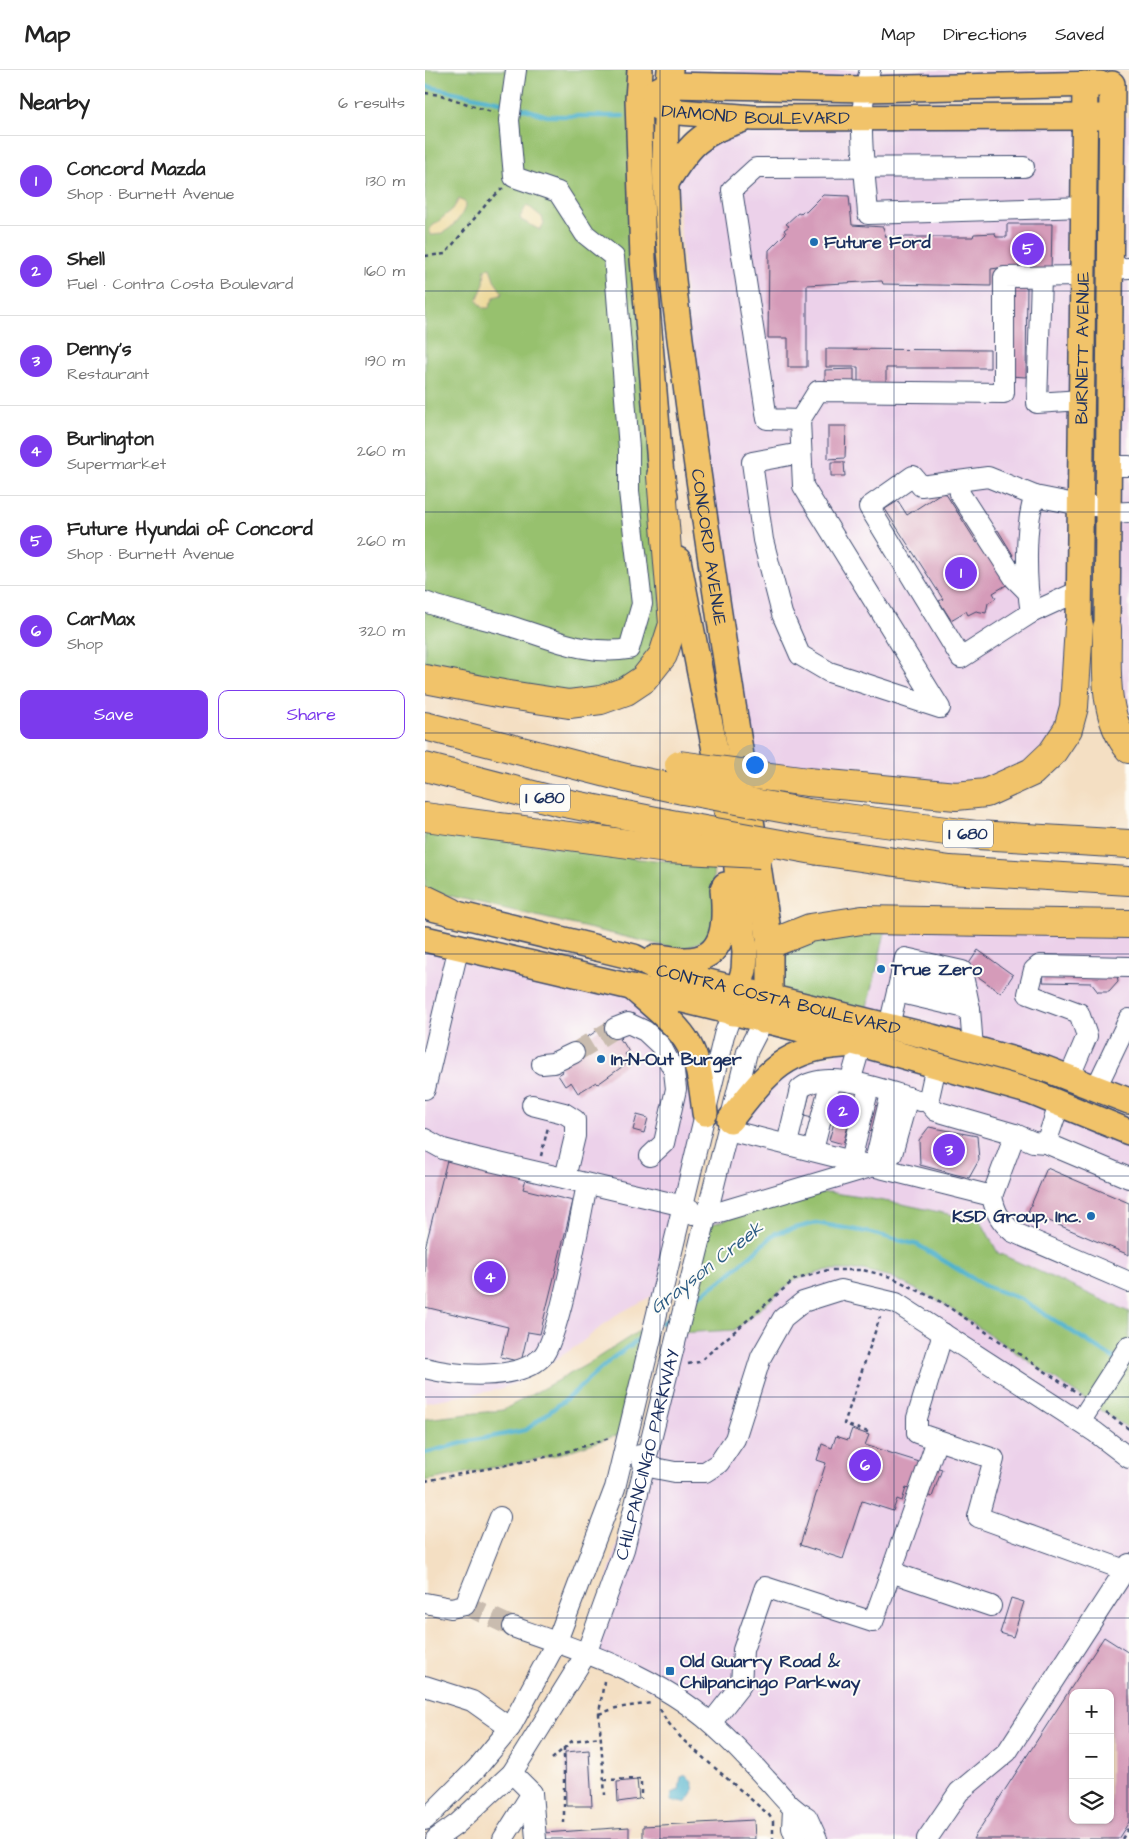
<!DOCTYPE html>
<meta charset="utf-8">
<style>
body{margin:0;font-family:"Architects Daughter",sans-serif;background:#f2f2f2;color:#222}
.controls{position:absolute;right:15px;bottom:15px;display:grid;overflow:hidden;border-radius:10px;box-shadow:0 1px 4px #0004}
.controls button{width:45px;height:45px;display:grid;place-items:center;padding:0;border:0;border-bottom:1px solid #e0e0e0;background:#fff;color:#222;font:25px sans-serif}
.you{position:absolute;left:329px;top:694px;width:18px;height:18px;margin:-12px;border:4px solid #fff;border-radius:50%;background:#1a73e8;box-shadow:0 0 0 8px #1a73e833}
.badge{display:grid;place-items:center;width:32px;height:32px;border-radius:50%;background:#7c3aed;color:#fff;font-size:16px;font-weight:700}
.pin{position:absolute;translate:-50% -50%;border:2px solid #fff;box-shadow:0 1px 5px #0006}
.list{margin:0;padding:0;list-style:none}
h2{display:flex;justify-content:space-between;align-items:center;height:65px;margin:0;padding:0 20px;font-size:21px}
h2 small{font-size:16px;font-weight:400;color:#767676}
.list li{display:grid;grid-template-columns:32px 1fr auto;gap:15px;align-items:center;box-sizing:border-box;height:90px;padding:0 20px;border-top:1px solid #e0e0e0}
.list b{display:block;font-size:19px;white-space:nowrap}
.list p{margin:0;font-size:16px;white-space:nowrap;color:#767676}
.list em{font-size:16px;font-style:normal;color:#767676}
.actions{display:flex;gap:10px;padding:15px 20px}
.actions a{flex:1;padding:11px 0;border:1px solid #7c3aed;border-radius:10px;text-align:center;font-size:18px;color:#7c3aed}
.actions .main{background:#7c3aed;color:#fff}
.icon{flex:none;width:28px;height:28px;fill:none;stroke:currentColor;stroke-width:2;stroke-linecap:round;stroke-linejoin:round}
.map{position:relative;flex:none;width:704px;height:1769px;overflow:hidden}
header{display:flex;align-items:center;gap:30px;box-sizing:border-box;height:70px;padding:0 25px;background:#fff;border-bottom:1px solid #e0e0e0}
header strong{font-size:24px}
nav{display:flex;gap:28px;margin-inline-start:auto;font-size:18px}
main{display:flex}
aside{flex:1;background:#fff}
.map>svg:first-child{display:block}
</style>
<header>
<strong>Map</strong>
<nav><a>Map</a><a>Directions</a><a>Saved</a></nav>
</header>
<main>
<aside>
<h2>Nearby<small>6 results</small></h2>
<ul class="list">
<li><span class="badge">1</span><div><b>Concord Mazda</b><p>Shop · Burnett Avenue</p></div><em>130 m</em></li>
<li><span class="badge">2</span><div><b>Shell</b><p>Fuel · Contra Costa Boulevard</p></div><em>160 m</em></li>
<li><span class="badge">3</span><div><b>Denny's</b><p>Restaurant</p></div><em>190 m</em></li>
<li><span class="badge">4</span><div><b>Burlington</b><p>Supermarket</p></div><em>260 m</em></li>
<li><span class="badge">5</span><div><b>Future Hyundai of Concord</b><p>Shop · Burnett Avenue</p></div><em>260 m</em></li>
<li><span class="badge">6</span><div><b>CarMax</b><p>Shop</p></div><em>320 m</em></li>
</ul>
<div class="actions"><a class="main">Save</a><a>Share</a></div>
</aside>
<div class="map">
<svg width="704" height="1769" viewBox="0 0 704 1769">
<rect width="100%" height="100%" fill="#fdfcf7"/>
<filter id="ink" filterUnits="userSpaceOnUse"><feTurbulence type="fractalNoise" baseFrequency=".02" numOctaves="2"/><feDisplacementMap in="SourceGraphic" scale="10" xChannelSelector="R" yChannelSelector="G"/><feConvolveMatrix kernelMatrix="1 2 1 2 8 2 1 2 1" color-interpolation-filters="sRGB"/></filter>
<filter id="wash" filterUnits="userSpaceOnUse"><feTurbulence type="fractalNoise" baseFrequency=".0096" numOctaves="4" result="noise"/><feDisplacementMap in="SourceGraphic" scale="20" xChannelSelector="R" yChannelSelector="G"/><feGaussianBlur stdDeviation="1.12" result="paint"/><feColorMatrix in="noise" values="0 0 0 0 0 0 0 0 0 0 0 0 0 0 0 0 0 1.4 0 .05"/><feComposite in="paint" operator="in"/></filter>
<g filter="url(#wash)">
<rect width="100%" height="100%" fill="#f4dfc3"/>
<g fill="#ecd1ea" fill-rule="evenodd">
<polygon points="245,0 660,0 660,14 243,15"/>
<polygon points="659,47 643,659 561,723 326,705 273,401 252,109 264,87 329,48"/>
<polygon points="687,47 704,47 704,679 689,650"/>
<polygon points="463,849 704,854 704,1031 440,950"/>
<polygon points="0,869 206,917 252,957 280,1043 238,1220 191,1245 153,1275 115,1300 89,1314 71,1320 0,1332"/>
<polygon points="436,974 704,1063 704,1242 573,1183 555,1151 279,1157 305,1050 339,1008"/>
<path d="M403 1200H438L466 1207 516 1232 704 1359V1769H392L286 1653 161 1584 252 1263 310 1260 369 1210ZM648 1623H685V1750H648Z"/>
</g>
<g fill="#97c16e" stroke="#597866">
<polygon points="0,0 215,0 238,585 176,630 0,609"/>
<polygon points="0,761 22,762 214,789 288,794 290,843 282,868 262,878 244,877 0,820"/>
<polygon points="463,849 440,950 345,928 345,874"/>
<polygon points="404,1122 477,1134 556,1151 573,1183 704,1242 704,1359 516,1232 466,1207 438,1200 403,1200 369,1210 310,1260 252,1263 279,1157 366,1127"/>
<polygon points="231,1250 205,1361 131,1385 0,1411 0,1349 78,1340 161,1295"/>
</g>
<g fill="#eeda9e" stroke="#84847e">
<path d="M34 129 41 133C38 148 22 166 6 165L4 159 28 139Z"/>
<polygon points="102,135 117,147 119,153 115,160 96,150 95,147"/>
<polygon points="65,198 70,212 77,222 76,225 69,227 64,238 58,238 52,230 59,214 60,199"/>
</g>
<path fill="#4cb0cb" stroke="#347094" d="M261 1705C271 1714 271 1724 260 1733L246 1731 247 1723 254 1720 256 1707Z"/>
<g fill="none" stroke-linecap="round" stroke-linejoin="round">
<g stroke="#4cb0cb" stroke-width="4.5">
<polyline points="0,16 80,33"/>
<polyline points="91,36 122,46 198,46"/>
<polyline points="267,1231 301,1207 351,1163 391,1153 442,1162 493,1175 560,1216 596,1229 690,1289"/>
<polyline points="237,1253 251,1243"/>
<polyline points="0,1383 45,1371 101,1360 145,1326 189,1287 220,1265"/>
</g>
</g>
<g id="blocks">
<g fill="#d59bb9" fill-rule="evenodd">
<polygon points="398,125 424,126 427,155 458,157 461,167 548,167 549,164 570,163 571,167 582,167 582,154 627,154 626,201 580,197 566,199 566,216 458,214 457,211 382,215 382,297 363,297 363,268 343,268 344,180 361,163 359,160 364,156 361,154 373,143 375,144 378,141 381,142"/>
<polygon points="584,216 602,216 601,307 585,306"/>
<polygon points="401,279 565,280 565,298 461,298 461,314 433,313 433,297 401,297"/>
<polygon points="429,299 429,317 400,317 400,300"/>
<polygon points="403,356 421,356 420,388 403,389"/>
<polygon points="406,392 419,392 420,406 406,406"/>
<polygon points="519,421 552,473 573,460 588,485 571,496 583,514 568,523 571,528 563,533 561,543 551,541 543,545 541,541 526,550 514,531 518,529 460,439 473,431 482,445"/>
<polygon points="553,880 588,905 576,923 541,898"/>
<polygon points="621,886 692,903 693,912 684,922 673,922 666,913 618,912"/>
<polygon points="185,952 197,968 194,969 197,973 198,972 204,982 200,984 205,991 173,1014 171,1012 153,1023 146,1012 140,1016 133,1005 138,1002 136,998 146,978"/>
<polygon points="386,1019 457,1037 451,1063 423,1056 418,1074 404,1070 409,1053 379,1046"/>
<polygon points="212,1045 223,1048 219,1063 208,1060"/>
<polygon points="504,1057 552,1066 554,1090 544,1108 495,1095 494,1070"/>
<polygon points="22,1090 101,1109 98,1119 148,1131 115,1264 103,1262 96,1292 76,1287 83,1257 0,1237 0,1178"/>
<polygon points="622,1098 704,1133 704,1185 603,1142"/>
<polygon points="427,1359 444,1365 440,1375 517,1399 507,1427 481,1418 477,1431 472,1429 468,1441 437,1431 418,1489 375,1475 401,1393 392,1390 397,1374 407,1378 411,1366 423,1370"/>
<polygon points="586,1528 599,1532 588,1567 575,1563"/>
<path d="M679 1567 704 1583V1752L693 1769H548ZM648 1623H685V1750H648Z"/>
<polygon points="164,1680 167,1736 141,1736 140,1682"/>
<polygon points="212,1710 214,1729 193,1732 192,1712"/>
<polygon points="329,1750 330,1769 218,1769 218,1756"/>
<polygon points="204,1757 204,1769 119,1769 119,1763"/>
</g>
</g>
</g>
<g filter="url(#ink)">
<use href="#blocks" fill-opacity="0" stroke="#3c496d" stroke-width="1"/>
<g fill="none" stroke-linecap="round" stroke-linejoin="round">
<g stroke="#c9bcaf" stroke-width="20" stroke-dasharray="20 10" stroke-linecap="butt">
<polyline points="149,983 190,958"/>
<polyline points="40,1535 88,1557"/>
</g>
<g stroke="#3c496d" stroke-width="22">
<g id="minor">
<path d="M445 0C430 45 440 98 443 144L659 137"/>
<polyline points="685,199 704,198"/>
<polyline points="616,208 612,333 656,330"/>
<polyline points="375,350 342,349 307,120 331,98 599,97"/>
<polyline points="376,383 327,392 338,470 357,544 375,585 404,602 515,638 378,416 375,350 393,321 579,323 579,207 658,206"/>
<polyline points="684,396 704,396"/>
<path d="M488 406 496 416 563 407 610 426C599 455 601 513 606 543L536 588 444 437Z"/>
<polyline points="534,411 535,424 590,509 603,522"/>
<polyline points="610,426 655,435 683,437"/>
<polyline points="683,443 704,442"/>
<path d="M0 532C28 542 57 548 85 556 125 568 161 586 204 579L217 534 204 421V379L189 187 160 164 133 122 89 107 84 50 91 0"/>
<polyline points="606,543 654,521"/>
<polyline points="476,904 541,919"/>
<polyline points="472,922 545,939 548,978"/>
<polyline points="464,956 480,888 537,901 545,939"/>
<polyline points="190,958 203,953 220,961 236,976 249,1001 251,1019 239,1073 225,1086"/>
<polyline points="117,994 128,993 149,983"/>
<polyline points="511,996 503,1032 511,1041 590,1064 608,1072 621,1073 704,1108"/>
<polyline points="644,1008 662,966 654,943 603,924 609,900 615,895 704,897"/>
<polyline points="425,1012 436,974"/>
<polyline points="671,1018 704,949"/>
<polyline points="0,1019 34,876"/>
<polyline points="107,1035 139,1043 150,1050 150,1066 140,1108"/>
<path d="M303 1060 567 1126C570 1142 575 1151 588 1162L704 1212"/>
<polyline points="0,1069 18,1079 52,1088 259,1136 265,1139 268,1144"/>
<polyline points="621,1073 635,1032"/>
<path d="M362 1074 375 1019C401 996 466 1023 496 1031"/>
<polyline points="388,1080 406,1010"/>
<polyline points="426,1090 444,1017"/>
<polyline points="449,1096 466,1023"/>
<polyline points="567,1126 590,1064"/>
<polyline points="281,1146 449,1096 467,1084 483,1027"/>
<polyline points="518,1263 492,1348 492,1363 569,1389 553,1447 700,1500"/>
<path d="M0 1298C31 1306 93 1311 117 1287 134 1270 156 1144 162 1114"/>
<polyline points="655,1352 704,1276"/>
<polyline points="512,1370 466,1502 566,1536"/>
<polyline points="215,1385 219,1396 250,1402 280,1402 294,1393 310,1369 336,1287 358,1248 378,1232 416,1220 471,1233 670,1362 704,1388"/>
<polyline points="0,1533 26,1538 40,1535 75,1447"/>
<path d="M88 1557C157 1581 232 1605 288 1655 307 1672 324 1690 341 1709 355 1723 364 1738 382 1747L392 1769"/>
<polyline points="0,1616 47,1631 85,1658"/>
<polyline points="286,1653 316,1615 318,1580 340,1517 448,1552 466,1502"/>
<polyline points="87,1703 107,1723 111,1769"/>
<polyline points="368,1740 367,1758 371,1769"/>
<polyline points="0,1750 52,1698 85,1658 132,1571 190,1418 299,965 307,943"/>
<path id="s1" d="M11 1769 32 1754 87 1703 161 1584 199 1479 322 982 338 951"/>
<polyline points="78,1769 107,1723"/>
<polyline points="502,1769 534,1722 582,1682 704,1494"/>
</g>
</g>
<g stroke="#3c496d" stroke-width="28">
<g id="major">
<polyline points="215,0 213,29 218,189 236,406 240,426"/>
<path id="s2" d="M245 0C231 118 251 236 266 353 290 527 319 701 345 874V928L338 951"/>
<polyline points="229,22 243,15 439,19 675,14"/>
<path id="s3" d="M227 35 242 41 329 48 675 47"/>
<path d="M241 113C263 77 275 62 316 50"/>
<polyline points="253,490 311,788 320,882 319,900 307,943"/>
<path id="s4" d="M654 556 660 14"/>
<polyline points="682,558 687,14"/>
<path id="s5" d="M7 838 209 887 234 900 507 967 621 999 704 1031"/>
<polyline points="0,869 206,917 436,974 606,1022 704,1062"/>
<path d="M231 887C241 887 249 890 259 890 302 891 301 851 298 819L300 815"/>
<path d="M210 920C263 966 272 970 280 1043"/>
<path d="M305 1050C340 1006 358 978 418 975"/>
</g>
</g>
<g stroke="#3c496d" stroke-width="30">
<g id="highway">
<path d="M682 558C682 597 677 645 704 679"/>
<polyline points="0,609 78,624 144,634 176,630 201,621 219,609 238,585 248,554 236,406"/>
<polyline points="0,656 201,708 258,720"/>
<polyline points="0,697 135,732 241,753"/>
<polyline points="383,712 531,726 561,723 607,702 627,683 643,659 649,637 654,556"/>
<polyline points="383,743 552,765 704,774"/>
<polyline points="0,747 242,779"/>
<polyline points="394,781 525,800 704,811"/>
<polyline points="0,829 27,842"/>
<polyline points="345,874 385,858 437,850 704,854"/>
</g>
</g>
<g stroke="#3c496d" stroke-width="2.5" stroke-dasharray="4 4" stroke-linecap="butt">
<polyline points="0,23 16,25 69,43"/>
<polyline points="0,186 20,184 63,132 78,118"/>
<polyline points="116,1086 123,1057"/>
<polyline points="263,1294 274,1292 369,1210 403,1200 438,1200 466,1207 516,1232 654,1324"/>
<polyline points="681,1343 704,1359"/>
<polyline points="443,1362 419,1354 455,1247"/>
<polyline points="0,1411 131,1385 184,1368"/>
<polyline points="179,1611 174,1644 180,1725"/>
<polyline points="235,1639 241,1650 258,1670 344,1745 348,1751 348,1769"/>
<polyline points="174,1644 191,1638 227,1633"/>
<polyline points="127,1689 147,1671 175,1667"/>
<polyline points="179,1710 216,1709 216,1729"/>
<polyline points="139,1753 139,1676"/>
<polyline points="697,1769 704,1757"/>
</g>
<use href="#minor" stroke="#fff" stroke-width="20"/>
<use href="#major" stroke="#f1c36a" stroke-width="25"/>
<use href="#highway" stroke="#f1c36a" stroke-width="28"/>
<g stroke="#3c496d" stroke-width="30" stroke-linecap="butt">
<g id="highway-bridge">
<polyline points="254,695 383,712"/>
<polyline points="258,720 383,743"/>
<polyline points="241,753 394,781"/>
<polyline points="242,779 335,784"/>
</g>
</g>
<use href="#highway-bridge" stroke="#f1c36a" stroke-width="28"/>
</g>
</g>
<path fill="none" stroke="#1b2f5e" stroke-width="1" stroke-opacity="0.55" d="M235 0V1769M469 0V1769M0 221H704M0 442H704M0 663H704M0 884H704M0 1106H704M0 1327H704M0 1548H704"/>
<g fill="#1f6fb2" stroke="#fdfcf7" stroke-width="2">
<circle cx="389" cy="172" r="5"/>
<circle cx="456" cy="899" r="5"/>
<circle cx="176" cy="989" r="5"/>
<circle cx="666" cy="1146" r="5"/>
<rect x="240" y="1596" width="10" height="10" rx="2.5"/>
</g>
<g text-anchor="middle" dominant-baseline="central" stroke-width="4" stroke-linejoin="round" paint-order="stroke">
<g fill="#fdfcf7" stroke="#5f6c8c" stroke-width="1">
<rect x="95" y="714.5" width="50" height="27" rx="4"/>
<rect x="518" y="750.5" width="50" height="27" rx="4"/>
</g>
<g font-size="16" font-weight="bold" fill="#1b2f5e">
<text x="120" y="728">I 680</text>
<text x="543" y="764">I 680</text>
</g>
<g font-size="18" fill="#1b2f5e" stroke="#fdfcf7">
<text stroke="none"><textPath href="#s3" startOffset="105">DIAMOND BOULEVARD</textPath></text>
<text stroke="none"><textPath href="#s4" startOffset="278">BURNETT AVENUE</textPath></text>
<text stroke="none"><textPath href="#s2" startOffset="480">CONCORD AVENUE</textPath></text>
<text stroke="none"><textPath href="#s5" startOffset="359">CONTRA COSTA BOULEVARD</textPath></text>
<text stroke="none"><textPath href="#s1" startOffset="450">CHILPANCINGO PARKWAY</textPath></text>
</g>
<g font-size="18" font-weight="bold" fill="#1b2f5e" stroke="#fdfcf7" text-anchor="start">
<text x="399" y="172">Future Ford</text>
<text x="466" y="899">True Zero</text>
<text x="186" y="989">In-N-Out Burger</text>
<text x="656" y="1146" text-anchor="end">KSD Group, Inc.</text>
<text x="255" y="1591">Old Quarry Road &amp;<tspan x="255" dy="21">Chilpancingo Parkway</tspan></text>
</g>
<g font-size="19" font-style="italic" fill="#2c5c84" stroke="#fdfcf7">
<text transform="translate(282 1198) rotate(-38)">Grayson Creek</text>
</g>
</g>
</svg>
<div class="controls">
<button>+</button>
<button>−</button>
<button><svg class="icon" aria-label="layers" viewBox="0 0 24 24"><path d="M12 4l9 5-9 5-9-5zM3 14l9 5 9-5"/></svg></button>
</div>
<div class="you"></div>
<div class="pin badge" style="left:536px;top:503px">1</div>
<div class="pin badge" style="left:418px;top:1041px">2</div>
<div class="pin badge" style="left:524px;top:1080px">3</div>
<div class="pin badge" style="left:65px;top:1207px">4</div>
<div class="pin badge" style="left:603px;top:179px">5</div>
<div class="pin badge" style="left:440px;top:1395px">6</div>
</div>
</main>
